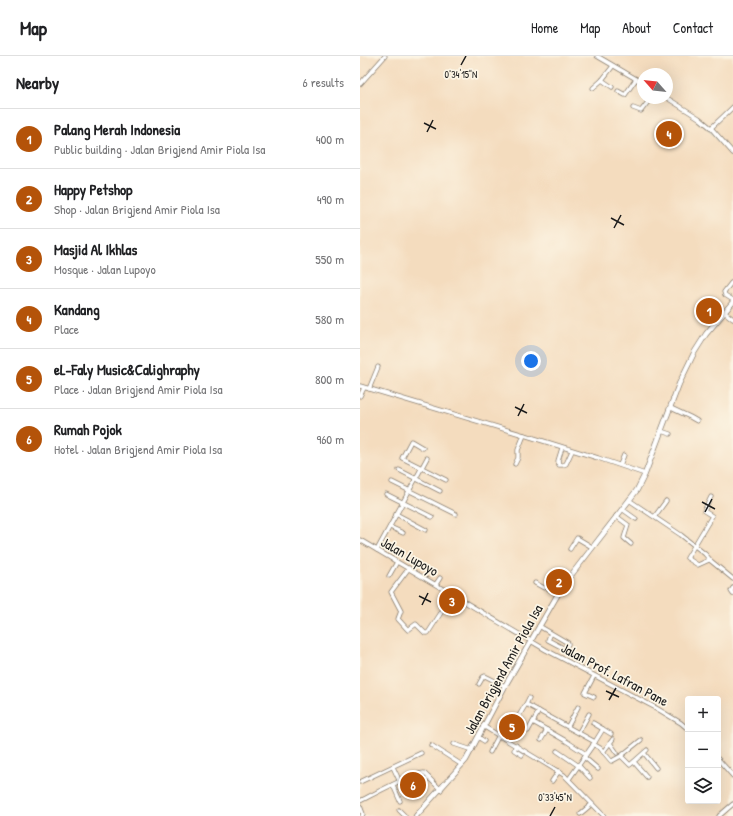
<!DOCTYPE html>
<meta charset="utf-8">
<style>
body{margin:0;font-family:"Patrick Hand",sans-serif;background:#f2f2f2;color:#202124}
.controls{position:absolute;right:12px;bottom:12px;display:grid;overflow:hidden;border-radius:4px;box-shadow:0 4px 16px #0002}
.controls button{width:36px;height:36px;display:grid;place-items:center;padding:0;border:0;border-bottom:1px solid #e0e0e0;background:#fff;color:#202124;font:20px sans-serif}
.compass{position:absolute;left:277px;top:12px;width:36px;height:36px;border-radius:50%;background:#fff;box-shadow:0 4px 16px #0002;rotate:297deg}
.you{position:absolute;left:171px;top:305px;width:14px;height:14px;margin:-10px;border:3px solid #fff;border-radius:50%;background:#1a73e8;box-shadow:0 0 0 6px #1a73e833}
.badge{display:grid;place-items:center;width:26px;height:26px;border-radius:50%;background:#b45309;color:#fff;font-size:13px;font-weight:700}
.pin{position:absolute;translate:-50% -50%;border:2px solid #fff;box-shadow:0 1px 4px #0006}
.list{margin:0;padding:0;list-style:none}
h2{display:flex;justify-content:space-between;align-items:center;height:52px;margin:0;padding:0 16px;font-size:17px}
h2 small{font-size:13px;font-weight:400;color:#757577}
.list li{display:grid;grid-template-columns:26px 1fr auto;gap:12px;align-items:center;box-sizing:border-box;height:60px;padding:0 16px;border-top:1px solid #e0e0e0}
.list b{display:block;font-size:15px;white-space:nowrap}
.list p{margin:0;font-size:13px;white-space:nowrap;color:#757577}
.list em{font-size:13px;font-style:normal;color:#757577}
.icon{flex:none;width:22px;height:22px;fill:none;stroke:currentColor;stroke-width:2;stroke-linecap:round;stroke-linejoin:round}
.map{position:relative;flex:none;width:373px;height:760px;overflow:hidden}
header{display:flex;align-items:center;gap:24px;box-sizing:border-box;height:56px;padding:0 20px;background:#fff;border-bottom:1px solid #e0e0e0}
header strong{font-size:19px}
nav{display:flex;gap:22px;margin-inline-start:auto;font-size:14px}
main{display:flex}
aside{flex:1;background:#fff}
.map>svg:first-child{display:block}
</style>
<header>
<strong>Map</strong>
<nav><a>Home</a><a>Map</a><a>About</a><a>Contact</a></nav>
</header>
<main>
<aside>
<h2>Nearby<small>6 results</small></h2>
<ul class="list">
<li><span class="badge">1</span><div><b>Palang Merah Indonesia</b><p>Public building · Jalan Brigjend Amir Piola Isa</p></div><em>400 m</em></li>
<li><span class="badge">2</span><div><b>Happy Petshop</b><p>Shop · Jalan Brigjend Amir Piola Isa</p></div><em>490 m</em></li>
<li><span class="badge">3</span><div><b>Masjid Al Ikhlas</b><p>Mosque · Jalan Lupoyo</p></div><em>550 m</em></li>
<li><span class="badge">4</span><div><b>Kandang</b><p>Place</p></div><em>580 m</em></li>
<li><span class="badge">5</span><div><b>eL-Faly Music&amp;Calighraphy</b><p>Place · Jalan Brigjend Amir Piola Isa</p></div><em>800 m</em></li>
<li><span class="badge">6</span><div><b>Rumah Pojok</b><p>Hotel · Jalan Brigjend Amir Piola Isa</p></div><em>960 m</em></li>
</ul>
</aside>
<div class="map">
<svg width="373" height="760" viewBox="0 0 373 760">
<rect width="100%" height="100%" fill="#fcf5e5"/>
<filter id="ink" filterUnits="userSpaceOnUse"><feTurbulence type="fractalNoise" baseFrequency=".025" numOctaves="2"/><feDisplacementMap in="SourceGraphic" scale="8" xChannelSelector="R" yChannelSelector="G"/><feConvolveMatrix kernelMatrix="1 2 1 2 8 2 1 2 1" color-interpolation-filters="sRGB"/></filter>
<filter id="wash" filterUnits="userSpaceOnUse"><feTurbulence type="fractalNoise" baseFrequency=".012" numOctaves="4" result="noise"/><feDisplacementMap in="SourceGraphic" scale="16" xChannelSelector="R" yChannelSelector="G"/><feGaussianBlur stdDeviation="0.9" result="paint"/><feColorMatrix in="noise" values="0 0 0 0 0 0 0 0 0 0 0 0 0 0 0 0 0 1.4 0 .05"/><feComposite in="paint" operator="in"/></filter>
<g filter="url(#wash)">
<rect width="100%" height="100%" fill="#f4dcbe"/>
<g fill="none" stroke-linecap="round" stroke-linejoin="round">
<polyline stroke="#50bacd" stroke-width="1" points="346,70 373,100"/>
</g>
</g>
<g filter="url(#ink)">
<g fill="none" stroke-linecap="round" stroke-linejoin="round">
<g stroke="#887c6d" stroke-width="5">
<g id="minor">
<polyline points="237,0 283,27"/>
<polyline points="242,24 252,31"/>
<polyline points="0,28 25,0"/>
<polyline points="233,32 242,24 253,10"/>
<polyline points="258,35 265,39 276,23"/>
<polyline points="307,42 339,62 351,72 373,97"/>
<polyline points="273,52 281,55 291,42"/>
<polyline points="351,72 373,51"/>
<polyline points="373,226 371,227 364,236 365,239 373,244"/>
<polyline points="364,256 373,263"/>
<polyline points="0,330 164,379"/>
<polyline points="9,333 18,311"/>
<polyline points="0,340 4,332"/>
<polyline points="311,352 330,361 337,365"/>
<polyline points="301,375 310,378"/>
<polyline points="63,392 51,385 42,402 86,424"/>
<polyline points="202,392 198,405 199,409 203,409 206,408 212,395"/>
<polyline points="155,408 158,402 158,394 164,379 238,402 285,418"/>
<polyline points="260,409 264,399"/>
<polyline points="39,414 80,435"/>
<polyline points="32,426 96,458"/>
<polyline points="26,438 72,461"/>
<polyline points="269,444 321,479 345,498 351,505 373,523"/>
<polyline points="262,453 276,463"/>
<polyline points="36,458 66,474"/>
<polyline points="256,460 268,469 264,482 271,488"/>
<polyline points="295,460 306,445"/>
<polyline points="30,471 43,477"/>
<polyline points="0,484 186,594 296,652 321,667 328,673"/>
<polyline points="210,493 217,482 232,491"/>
<polyline points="17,494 67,402"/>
<polyline points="349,504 338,509 327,502 352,460 344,455 351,441"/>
<polyline points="49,512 31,536 41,555 38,563 48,574 56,568 65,577 68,577 93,538"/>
<polyline points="29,520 37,506"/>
<polyline points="175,527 184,532 186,531 198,538"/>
<polyline points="76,528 80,522"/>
<polyline points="373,532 371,535 373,538"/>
<polyline points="179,570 208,587 208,588 205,593 188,584 191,577"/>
<polyline points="119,628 123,621 125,620 145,630"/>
<polyline points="234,641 225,637 234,620"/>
<polyline points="166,648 169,642"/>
<polyline points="173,666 206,685 226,698"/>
<polyline points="233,667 243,673"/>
<polyline points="154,668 166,648 235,686 209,723"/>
<polyline points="123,670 204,719 244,760"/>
<polyline points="208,670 218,651"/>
<polyline points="168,675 179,655"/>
<polyline points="219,676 229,658"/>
<polyline points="118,681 124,685"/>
<polyline points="143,682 149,673"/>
<polyline points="181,684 187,674"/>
<polyline points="235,686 243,673 251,678"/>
<polyline points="250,687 257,697"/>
<polyline points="94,688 112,694"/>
<polyline points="233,688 240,692 251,705 252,705 261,700 281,684"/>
<polyline points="71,689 102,709"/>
<polyline points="156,689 154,694 162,699"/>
<polyline points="197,695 219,710 230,722"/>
<polyline points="130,696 139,679"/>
<polyline points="243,696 253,683"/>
<polyline points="284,697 296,712"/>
<polyline points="261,700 270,709 287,694"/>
<polyline points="224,701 238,713"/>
<polyline points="358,703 373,720"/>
<polyline points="274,706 287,721"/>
<polyline points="33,711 40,726"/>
<polyline points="51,720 56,731 69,722"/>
<polyline points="192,725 199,715"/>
<polyline points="0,726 61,697"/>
<polyline points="33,729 40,745"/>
<path d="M0 745C12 739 54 716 64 717L81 734"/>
<polyline points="0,750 3,758 2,760"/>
<polyline points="39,754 45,760"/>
<polyline points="220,758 232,748"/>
<polyline points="359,760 373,748"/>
</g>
</g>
<g stroke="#887c6d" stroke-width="6">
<polyline id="major" points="56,760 106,704 145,630 198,538 212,518 277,434 285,418 319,328 334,297 346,278 373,246"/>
</g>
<use href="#minor" stroke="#fff" stroke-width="3.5"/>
<use href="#major" stroke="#fff" stroke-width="4.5"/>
</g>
</g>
<path fill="none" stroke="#1c1c1c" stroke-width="1.5" d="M101 9 106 0M64 67 76 73M67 76 73 64M251 162 264 169M254 172 261 159M155 351 167 357M158 360 164 348M342 446 355 453M345 456 352 443M59 540 71 546M62 549 68 537M246 635 259 641M249 644 256 632M190 760 195 751"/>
<g text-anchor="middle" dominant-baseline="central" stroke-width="3.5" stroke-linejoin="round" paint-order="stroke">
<g font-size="14" fill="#1c1c1c" stroke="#fcf5e5">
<text transform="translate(50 500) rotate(30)">Jalan Lupoyo</text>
<text transform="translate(143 613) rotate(-61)">Jalan Brigjend Amir Piola Isa</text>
<text transform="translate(255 618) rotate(28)">Jalan Prof. Lafran Pane</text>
</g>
</g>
<g font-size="10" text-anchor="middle" fill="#1c1c1c" stroke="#fcf5e5" stroke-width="3.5" stroke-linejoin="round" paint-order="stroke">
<text x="101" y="22">0°34'15"N</text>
<text x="195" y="745">0°33'45"N</text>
</g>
</svg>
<div class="controls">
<button>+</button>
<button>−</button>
<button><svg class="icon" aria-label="layers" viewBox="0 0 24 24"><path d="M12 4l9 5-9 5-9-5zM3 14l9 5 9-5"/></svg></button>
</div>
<svg class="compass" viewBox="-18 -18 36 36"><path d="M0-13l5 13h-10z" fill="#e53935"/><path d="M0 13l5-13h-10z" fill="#757577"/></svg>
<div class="you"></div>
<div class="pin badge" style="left:349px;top:255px">1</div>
<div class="pin badge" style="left:199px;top:526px">2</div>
<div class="pin badge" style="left:92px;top:545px">3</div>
<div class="pin badge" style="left:309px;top:78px">4</div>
<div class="pin badge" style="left:152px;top:671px">5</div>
<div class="pin badge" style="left:53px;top:729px">6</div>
</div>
</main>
